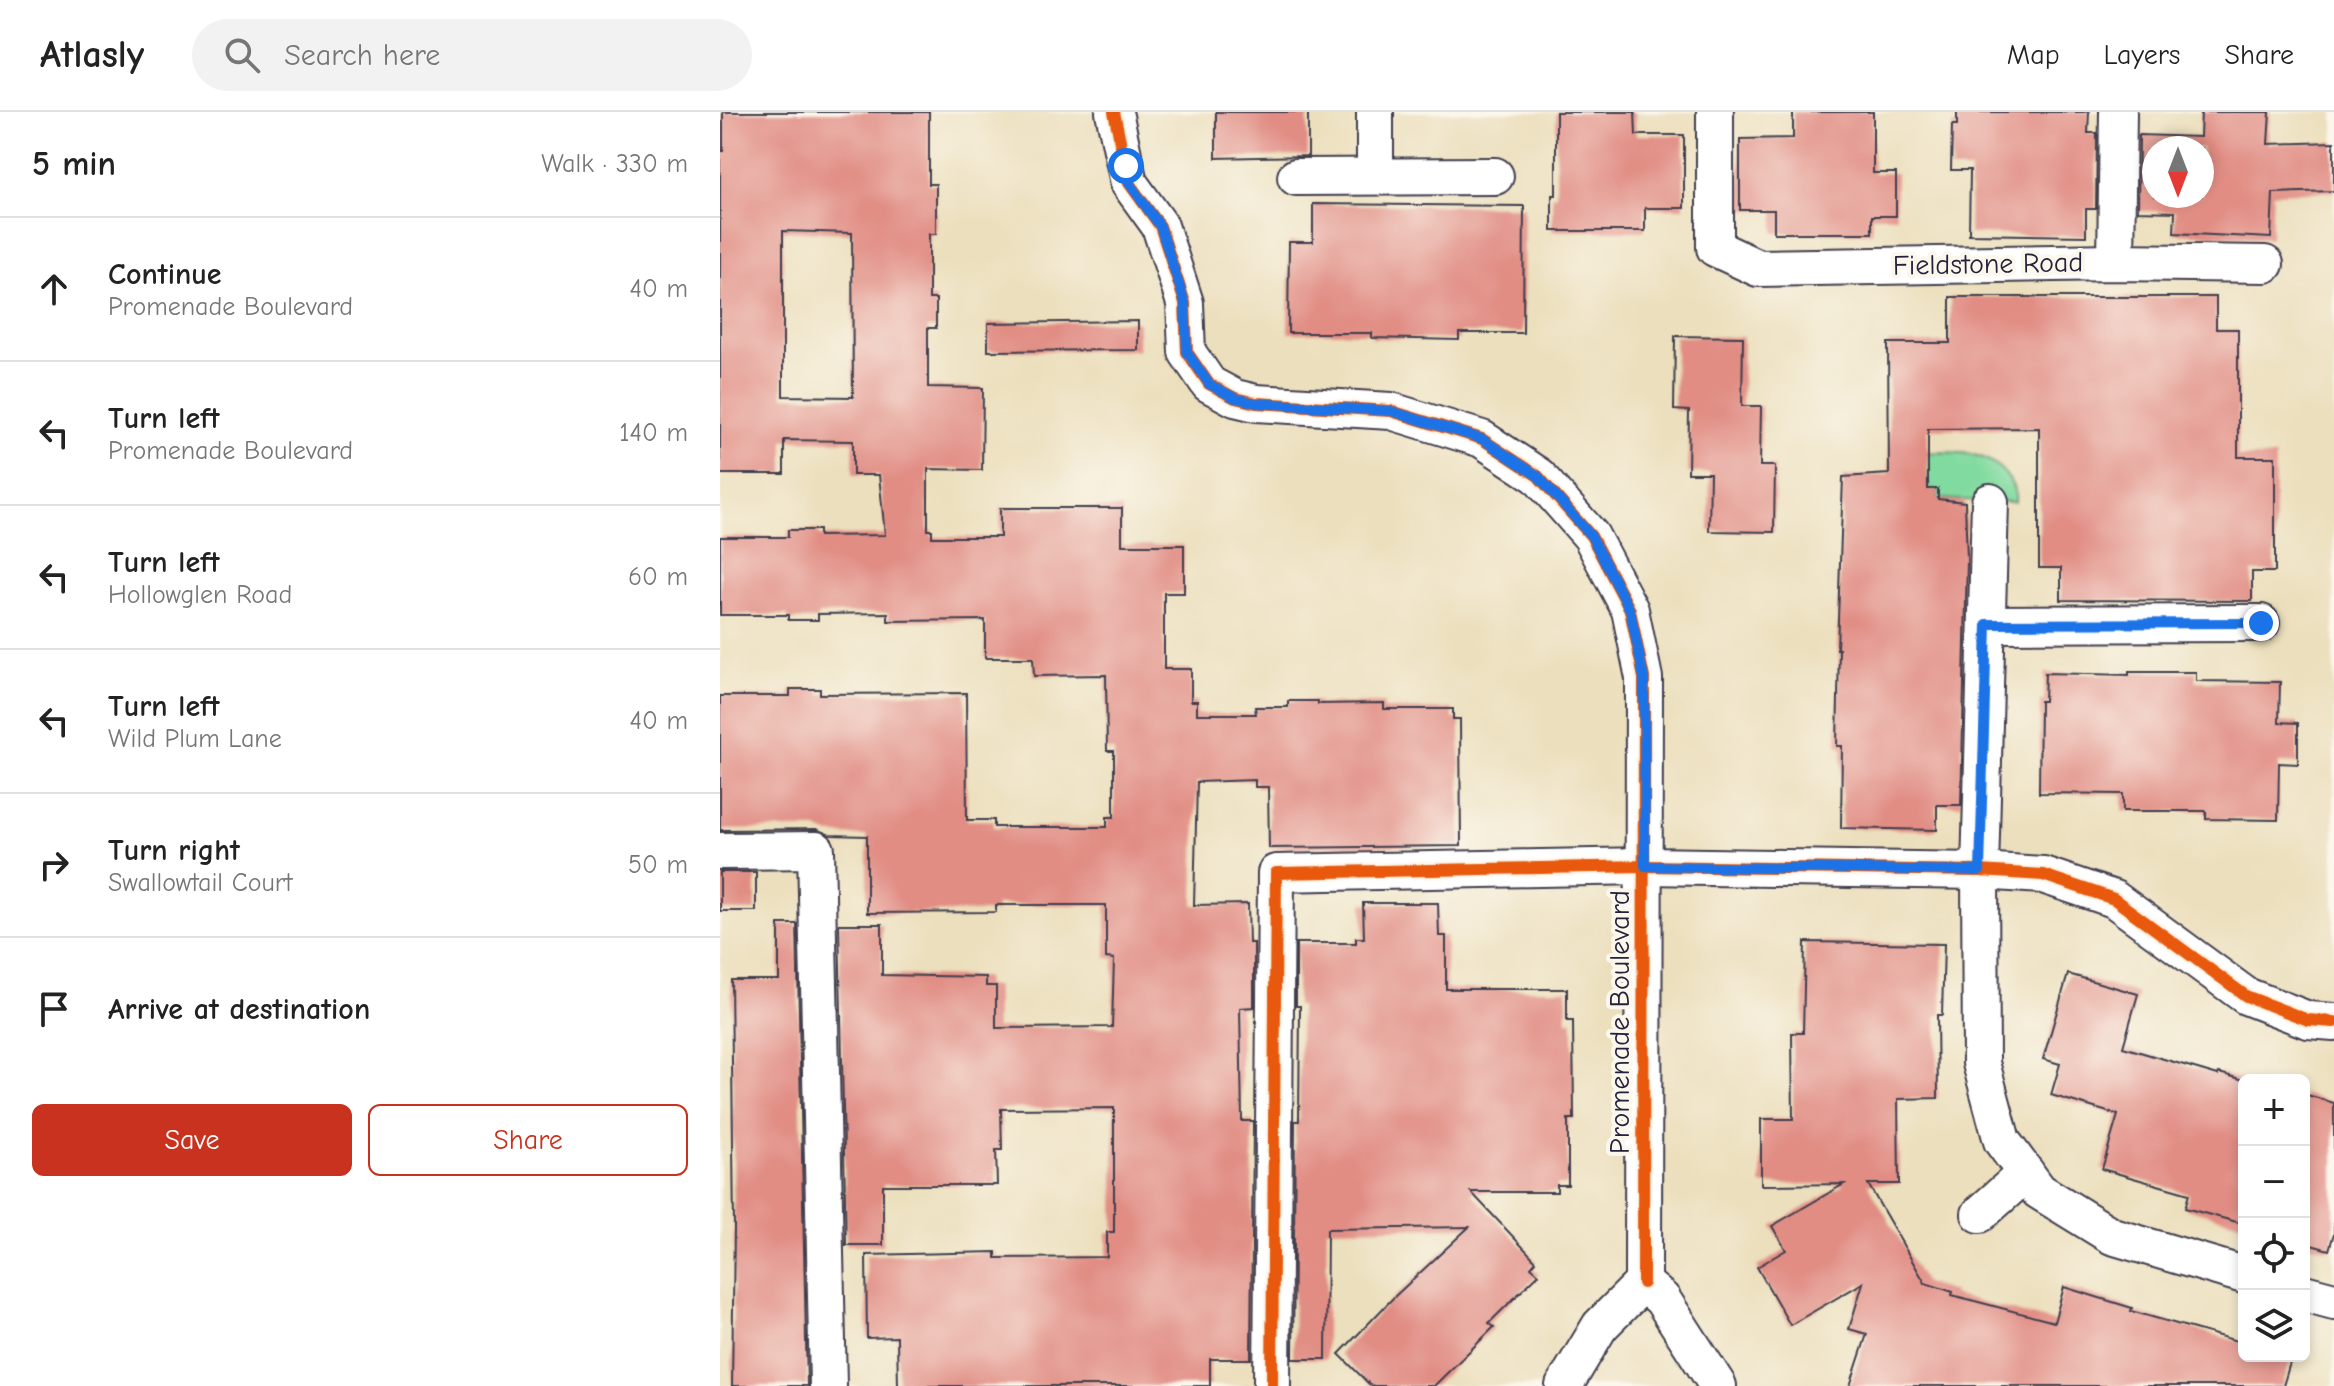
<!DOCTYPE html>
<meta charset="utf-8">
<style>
body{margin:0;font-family:"Comic Neue",sans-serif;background:#f2f2f2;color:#222}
.controls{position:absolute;right:24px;bottom:24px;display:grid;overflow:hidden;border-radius:12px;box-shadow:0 4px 12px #0003}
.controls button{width:72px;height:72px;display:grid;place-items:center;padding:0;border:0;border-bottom:2px solid #e0e0e0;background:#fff;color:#222;font:40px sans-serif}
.compass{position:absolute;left:1422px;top:24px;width:72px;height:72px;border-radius:50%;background:#fff;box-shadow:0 4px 12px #0003;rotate:180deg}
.stop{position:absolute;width:24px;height:24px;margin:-18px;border:6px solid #1a73e8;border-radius:50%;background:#fff}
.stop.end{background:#1a73e8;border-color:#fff;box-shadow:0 2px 8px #0008}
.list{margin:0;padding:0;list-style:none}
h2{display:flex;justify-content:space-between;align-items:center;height:104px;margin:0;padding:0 32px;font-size:34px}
h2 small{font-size:26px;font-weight:400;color:#767676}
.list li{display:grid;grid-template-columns:52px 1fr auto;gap:24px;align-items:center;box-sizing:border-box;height:144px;padding:0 32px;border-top:2px solid #e0e0e0}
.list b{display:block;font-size:30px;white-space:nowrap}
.list p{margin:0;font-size:26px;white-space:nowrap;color:#767676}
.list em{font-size:26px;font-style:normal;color:#767676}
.actions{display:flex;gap:16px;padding:24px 32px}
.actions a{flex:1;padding:18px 0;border:2px solid #c8321e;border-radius:12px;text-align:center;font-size:28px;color:#c8321e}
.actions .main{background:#c8321e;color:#fff}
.icon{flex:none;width:44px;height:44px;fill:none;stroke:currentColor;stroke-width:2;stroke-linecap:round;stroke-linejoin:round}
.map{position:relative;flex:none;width:1614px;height:1274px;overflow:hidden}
header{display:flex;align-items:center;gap:48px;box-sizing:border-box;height:112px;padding:0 40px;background:#fff;border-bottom:2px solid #e0e0e0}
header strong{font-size:38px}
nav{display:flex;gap:44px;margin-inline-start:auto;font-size:28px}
.search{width:560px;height:72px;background:#f2f2f2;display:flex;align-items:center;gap:20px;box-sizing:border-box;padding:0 28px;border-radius:44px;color:#767676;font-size:30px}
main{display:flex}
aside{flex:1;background:#fff}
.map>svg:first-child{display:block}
</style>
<header>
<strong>Atlasly</strong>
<div class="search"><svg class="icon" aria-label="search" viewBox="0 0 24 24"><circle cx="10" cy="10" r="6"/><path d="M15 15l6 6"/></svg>Search here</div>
<nav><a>Map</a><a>Layers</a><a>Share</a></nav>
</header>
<main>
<aside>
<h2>5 min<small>Walk · 330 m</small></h2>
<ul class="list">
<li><svg class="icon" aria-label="ahead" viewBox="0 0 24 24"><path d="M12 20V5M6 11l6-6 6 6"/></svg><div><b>Continue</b><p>Promenade Boulevard</p></div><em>40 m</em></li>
<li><svg class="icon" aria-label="left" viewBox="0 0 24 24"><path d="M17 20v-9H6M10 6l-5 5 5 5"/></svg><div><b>Turn left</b><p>Promenade Boulevard</p></div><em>140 m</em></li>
<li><svg class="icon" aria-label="left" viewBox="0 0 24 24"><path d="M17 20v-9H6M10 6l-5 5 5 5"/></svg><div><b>Turn left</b><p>Hollowglen Road</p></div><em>60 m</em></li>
<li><svg class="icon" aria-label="left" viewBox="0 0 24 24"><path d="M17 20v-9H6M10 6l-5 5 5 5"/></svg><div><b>Turn left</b><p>Wild Plum Lane</p></div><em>40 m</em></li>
<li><svg class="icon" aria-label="right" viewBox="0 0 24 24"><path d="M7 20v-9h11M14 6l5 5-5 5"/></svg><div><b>Turn right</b><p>Swallowtail Court</p></div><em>50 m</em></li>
<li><svg class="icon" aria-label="arrive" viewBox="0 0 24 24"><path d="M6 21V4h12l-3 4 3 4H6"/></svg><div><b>Arrive at destination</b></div></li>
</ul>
<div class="actions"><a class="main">Save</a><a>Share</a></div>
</aside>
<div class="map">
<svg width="1614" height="1274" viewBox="0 0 1614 1274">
<rect width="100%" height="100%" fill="#fbf7ec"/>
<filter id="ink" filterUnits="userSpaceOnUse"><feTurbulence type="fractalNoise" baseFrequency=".0125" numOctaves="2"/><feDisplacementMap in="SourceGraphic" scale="16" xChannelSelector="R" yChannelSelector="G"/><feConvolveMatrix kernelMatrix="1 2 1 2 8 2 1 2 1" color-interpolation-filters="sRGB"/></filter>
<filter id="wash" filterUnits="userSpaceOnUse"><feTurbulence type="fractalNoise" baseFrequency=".006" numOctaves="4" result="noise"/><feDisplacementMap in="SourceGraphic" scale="32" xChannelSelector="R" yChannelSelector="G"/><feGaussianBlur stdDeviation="1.8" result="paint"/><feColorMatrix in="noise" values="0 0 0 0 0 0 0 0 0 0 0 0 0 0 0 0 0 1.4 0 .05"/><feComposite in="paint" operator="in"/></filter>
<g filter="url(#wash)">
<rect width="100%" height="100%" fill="#ecdfbd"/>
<path fill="#81da9f" stroke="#527e6d" stroke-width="2" d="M1177 342C1212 342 1260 331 1285 362 1292 371 1296 378 1295 390L1218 387V378L1208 377V365Z"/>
<g id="blocks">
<g fill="#e18d84" fill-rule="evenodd">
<path d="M3 0H209V72H216V122H209V187H216V216H208V275L263 276 262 358 208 357V418H212V425H280V396H402V433H464V481H444V557H471V589H477V602H536L535 595H568V589H598V592L664 591V597H733V607H740L741 734 549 736 548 675H535V668L477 670 474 793 528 792 529 831H534V895L520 896 522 1009H533L531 1247H490V1274H178L177 1225 147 1226 146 1143 276 1140V1146L387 1145V1120H394V996L281 997 282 1038H276L277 1073H163V1133H126L119 812H162V863L266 865V874H276V916L392 915 394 847 386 846V793H276V800L147 801V724L110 723 96 717 0 718V584H70V577H100V582L246 581 247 708H274V715H387V705H394V639H387L386 563 314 564 313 546H265V508L168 509V501L98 502V508H68V503H0V425H68V418H99V424L165 423 159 363H133V329L64 328V362H0V39H3ZM63 119 132 121 133 285 63 284Z"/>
<polygon points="496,0 588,0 588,44 496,46"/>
<polygon points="836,0 915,0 916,23 964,23 964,96 925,96 925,119 832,119 832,83 836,83"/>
<polygon points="1073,0 1153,0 1153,61 1176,61 1176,104 1152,104 1152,121 1054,121 1054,98 1020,98 1020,27 1073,26"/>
<polygon points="1237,0 1369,0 1368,21 1377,21 1376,97 1366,97 1366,124 1249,122 1250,58 1231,58 1232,13 1237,13"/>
<path d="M1481 0H1550L1548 32 1614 30V79L1553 81 1551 126 1454 121 1455 100 1418 99 1419 23 1480 25ZM1434 36H1482V84H1434Z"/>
<polygon points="593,92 804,94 803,221 739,221 739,228 652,226 652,221 568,221 569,130 593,130"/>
<polygon points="1230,185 1496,185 1496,217 1518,217 1518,345 1555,345 1555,460 1532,460 1532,489 1341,488 1341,456 1319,456 1319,316 1208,317 1208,377 1218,377 1218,387 1245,390 1247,448 1241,693 1217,693 1217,718 1121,716 1122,634 1117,634 1119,537 1117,537 1123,365 1169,362 1168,231 1230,231"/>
<polygon points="418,209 418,238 268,239 268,211"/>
<polygon points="955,224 1023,225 1022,294 1041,294 1040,354 1055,354 1054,420 989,419 990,361 968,361 969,299 954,298"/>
<polygon points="1409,560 1476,560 1476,569 1560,570 1559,610 1578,611 1578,652 1559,651 1558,708 1486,707 1486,699 1403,699 1403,682 1319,681 1320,589 1324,589 1325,561 1409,563"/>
<rect x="0" y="760" width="36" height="39"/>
<polygon points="643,791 718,791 719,824 726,824 726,877 847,877 847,909 853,909 854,1007 848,1007 848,1073 837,1073 837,1080 751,1080 816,1149 811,1155 819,1162 769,1211 774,1215 714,1274 651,1274 619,1242 673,1186 749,1115 607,1117 606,1247 573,1247 575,1009 579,1009 580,894 576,894 576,831 636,831 636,826 644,826"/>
<polygon points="59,812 77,812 87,1274 12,1274 14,1115 11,868 59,868"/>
<polygon points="1085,830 1224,832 1222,903 1217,903 1218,986 1178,987 1179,1072 1148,1072 1205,1171 1233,1180 1232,1183 1334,1210 1344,1175 1412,1196 1411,1199 1524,1231 1524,1244 1572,1244 1563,1274 1130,1274 1147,1222 1129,1217 1143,1171 1070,1213 1037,1155 1066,1138 1052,1114 1124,1072 1041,1073 1041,1007 1073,1007 1072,921 1083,921"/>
<polygon points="1348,862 1418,882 1403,935 1498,963 1499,961 1524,968 1524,1112 1465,1096 1469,1082 1382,1057 1398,1003 1331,983 1340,952 1323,947"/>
<polygon points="1584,982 1614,991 1614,1121 1609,1138 1584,1131"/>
</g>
</g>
</g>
<g filter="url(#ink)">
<use href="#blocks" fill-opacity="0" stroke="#403e4e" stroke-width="2"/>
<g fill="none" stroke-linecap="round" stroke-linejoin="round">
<g stroke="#403e4e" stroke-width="40">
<g id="minor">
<polyline points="394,0 409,71 440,114 465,191 467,240 489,272 515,286 536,291 671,299 762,327 818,364 871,424 910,498 924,566 923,1171"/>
<polyline points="655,0 655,64"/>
<polyline points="995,0 995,136 1038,156 1396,150 1545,152"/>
<polyline points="576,65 775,64"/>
<polyline points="1396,150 1398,0"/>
<polyline points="1270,390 1260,759 1261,951 1282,1029 1319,1079 1392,1124 1524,1163"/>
<polyline points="1267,512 1541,511"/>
<polyline points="0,739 96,738 108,1274"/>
<polyline points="1260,1102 1306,1061"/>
<polyline points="923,1171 942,1187 998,1274"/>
<polyline points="1584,1181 1614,1189"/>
<polyline points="552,1274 556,761 925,754 1260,759 1323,763 1394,787 1526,884 1588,908 1614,910"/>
<polyline points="844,1274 880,1214 923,1171"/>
</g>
</g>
<use href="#minor" stroke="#fff" stroke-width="36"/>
<g stroke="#fbf7ec" stroke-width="17">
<g id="cycleway">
<polyline points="394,0 409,71 440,114 465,191 467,240 489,272 515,286 536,291 671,299 762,327 818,364 871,424 910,498 924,566 923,1171"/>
<polyline points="552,1274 556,761 925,754 1260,759 1323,763 1394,787 1526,884 1588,908 1614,910"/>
</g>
</g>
<use href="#cycleway" stroke="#e8590c" stroke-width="12"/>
</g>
</g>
<g fill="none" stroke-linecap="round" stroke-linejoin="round" filter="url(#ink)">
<polyline stroke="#1a73e8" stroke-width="10" points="406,54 409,71 440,114 465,191 467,240 489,272 515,286 536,291 671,299 762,327 818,364 871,424 910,498 924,566 925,754 1260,759 1267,512 1541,511"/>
</g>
<g text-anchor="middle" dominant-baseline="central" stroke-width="8" stroke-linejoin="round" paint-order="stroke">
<g font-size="28" fill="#22223b" stroke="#fbf7ec">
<text transform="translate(1268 152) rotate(-1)">Fieldstone Road</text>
<text transform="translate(900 910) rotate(-90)">Promenade Boulevard</text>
</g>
</g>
</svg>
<div class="controls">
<button>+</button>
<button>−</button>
<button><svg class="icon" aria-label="locate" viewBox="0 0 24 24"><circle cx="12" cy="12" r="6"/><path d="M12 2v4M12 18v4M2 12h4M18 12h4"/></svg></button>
<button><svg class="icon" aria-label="layers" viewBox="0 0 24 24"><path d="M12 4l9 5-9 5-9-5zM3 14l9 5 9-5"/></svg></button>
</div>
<svg class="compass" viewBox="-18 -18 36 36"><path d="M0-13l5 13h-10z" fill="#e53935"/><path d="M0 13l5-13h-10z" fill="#767676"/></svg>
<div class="stop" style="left:406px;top:54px"></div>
<div class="stop end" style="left:1541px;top:511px"></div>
</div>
</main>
